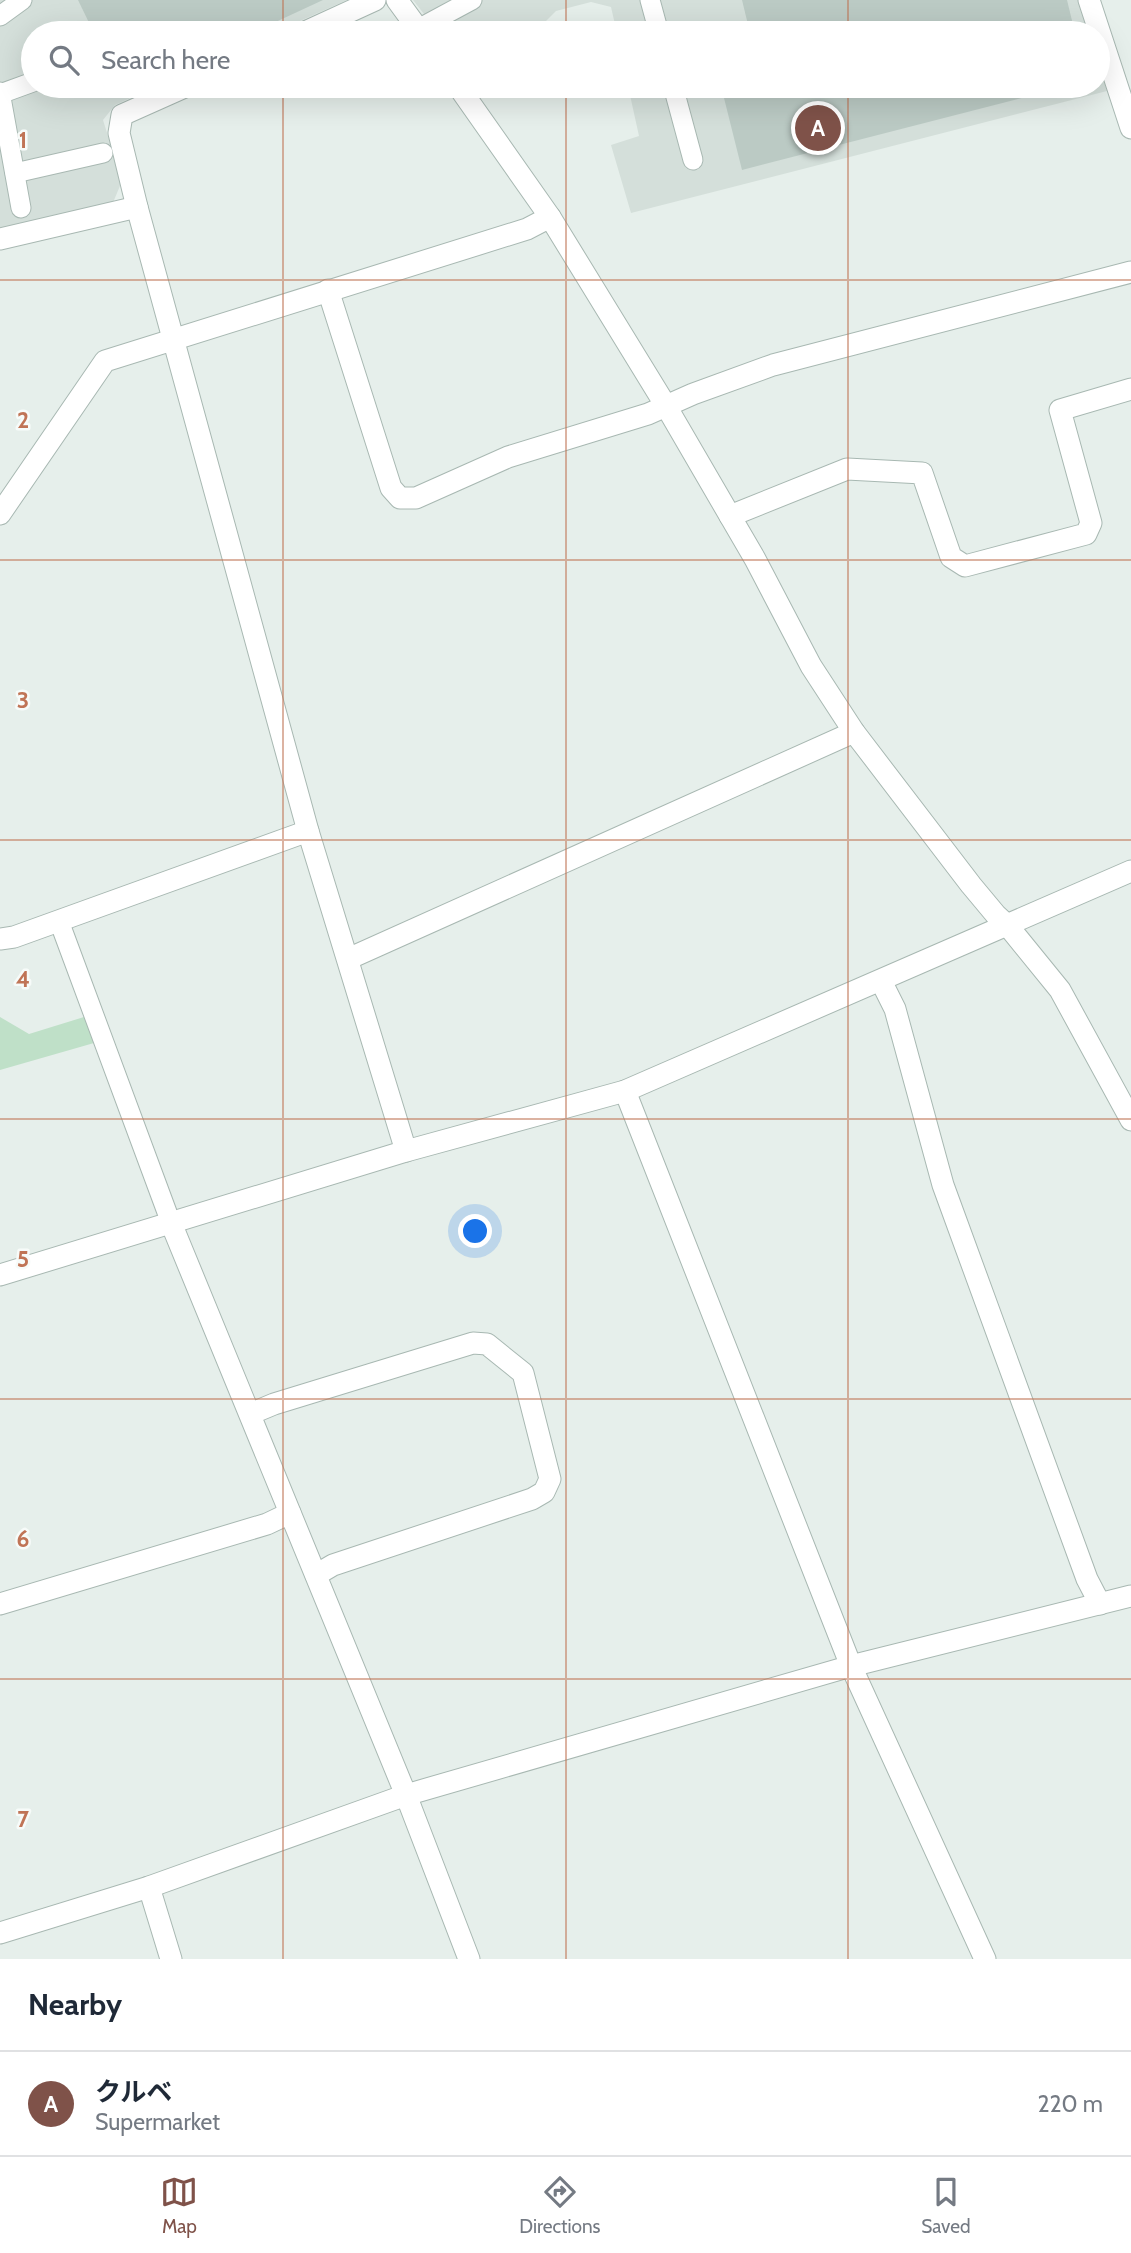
<!DOCTYPE html>
<meta charset="utf-8">
<style>
body{margin:0;font-family:Cabin,"Noto Sans JP",sans-serif;background:#f2f2f3;color:#1f2937}
.you{position:absolute;left:476px;top:1232px;width:24px;height:24px;margin:-18px;border:5px solid #fff;border-radius:50%;background:#1a73e8;box-shadow:0 0 0 10px #1a73e833}
.badge{display:grid;place-items:center;width:46px;height:46px;border-radius:50%;background:#7f5249;color:#fff;font-size:23px;font-weight:700}
.pin{position:absolute;translate:-50% -50%;border:4px solid #fff;box-shadow:0 2px 7px #0006}
.list{margin:0;padding:0;list-style:none}
h2{display:flex;justify-content:space-between;align-items:center;height:91px;margin:0;padding:0 28px;font-size:30px}
h2 small{font-size:23px;font-weight:400;color:#747a83}
.list li{display:grid;grid-template-columns:46px 1fr auto;gap:21px;align-items:center;box-sizing:border-box;height:105px;padding:0 28px;border-top:2px solid #e0e1e3}
.list b{display:block;font-size:26px;white-space:nowrap}
.list p{margin:0;font-size:23px;white-space:nowrap;color:#747a83}
.list em{font-size:23px;font-style:normal;color:#747a83}
.icon{flex:none;width:38px;height:38px;fill:none;stroke:currentColor;stroke-width:2;stroke-linecap:round;stroke-linejoin:round}
.map{position:relative;flex:none;width:1131px;height:1959px;overflow:hidden}
.search{position:absolute;background:#fff;box-shadow:0 7px 28px #0002;left:21px;right:21px;top:21px;height:77px;display:flex;align-items:center;gap:18px;box-sizing:border-box;padding:0 24px;border-radius:38px;color:#747a83;font-size:26px}
.sheet{height:196px;background:#fff}
nav{display:flex;justify-content:space-around;align-items:center;box-sizing:border-box;height:98px;border-top:2px solid #e0e1e3;background:#fff;font-size:19px;color:#747a83}
nav a{display:grid;justify-items:center;gap:4px}
nav .on{color:#7f5249}
.map>svg:first-child{display:block}
</style>
<div class="map">
<svg width="1131" height="1959" viewBox="0 0 1131 1959">
<rect width="100%" height="100%" fill="#e6efeb"/>
<g fill="#d4dfda">
<polygon points="0,0 347,0 273,33 33,33 33,86 157,86 115,105 103,120 122,181 112,205 0,229"/>
<polygon points="413,0 1079,0 1088,33 617,33 611,7 591,2 556,11 534,33 439,33"/>
<polygon points="1098,62 1107,91 631,213 611,145 639,136 628,86 1098,86"/>
</g>
<polygon fill="#bfe0c8" points="0,1017 29,1034 84,1017 94,1043 0,1070"/>
<g fill="#bbcac4">
<polygon points="78,0 323,0 252,33 94,33"/>
<polygon points="742,0 1067,0 1075,33 750,33"/>
<polygon points="118,86 139,86 122,94"/>
<polygon points="721,86 1065,86 1065,87 742,170"/>
</g>
<g fill="none" stroke-linecap="round" stroke-linejoin="round">
<g stroke="#a8b8b2" stroke-width="21">
<g id="service">
<polyline points="650,0 659,33"/>
<polyline points="0,16 22,0"/>
<polyline points="418,29 472,0"/>
<polyline points="673,86 693,160"/>
<polyline points="0,92 21,208"/>
<polyline points="0,94 33,82"/>
<polyline points="15,173 103,153"/>
<polyline points="59,921 171,1223"/>
</g>
</g>
<g stroke="#a8b8b2" stroke-width="23">
<g id="minor">
<polyline points="397,0 421,33"/>
<polyline points="1089,0 1131,128"/>
<polyline points="303,33 375,0"/>
<polyline points="187,86 122,115 119,133 137,207 308,831 406,1151"/>
<polyline points="458,86 550,217 666,406 755,559 811,666 854,732 971,885 996,915 1008,926 1060,990 1131,1120"/>
<polyline points="0,239 137,207"/>
<polyline points="328,290 391,488 400,498 416,498 508,457 648,414 693,394 773,365 1131,272"/>
<polyline points="0,514 105,361 527,229 550,217"/>
<polyline points="730,516 847,469 922,473 951,557 965,566 1086,534 1091,523 1060,410 1131,389"/>
<polyline points="0,939 14,937 308,831"/>
<polyline points="348,959 854,732"/>
<polyline points="881,981 895,1009 943,1185 1087,1579 1100,1604"/>
<polyline points="625,1091 851,1666 985,1959"/>
<polyline points="171,1223 406,1795 469,1959"/>
<polyline points="0,1275 406,1151 625,1091 1131,871"/>
<polyline points="250,1414 274,1404 473,1343 487,1344 523,1373 550,1479 544,1492 532,1499 333,1565 316,1575"/>
<polyline points="0,1604 267,1524 290,1513"/>
<polyline points="149,1887 171,1959"/>
<polyline points="0,1933 149,1887 406,1795 851,1666 1131,1596"/>
</g>
</g>
<use href="#service" stroke="#fff" stroke-width="19"/>
<use href="#minor" stroke="#fff" stroke-width="21"/>
</g>
<path fill="none" stroke="#c07456" stroke-width="2" stroke-opacity="0.55" d="M283 0V33M566 0V33M848 0V33M283 86V1959M566 86V1959M848 86V1959M0 280H1131M0 560H1131M0 840H1131M0 1119H1131M0 1399H1131M0 1679H1131"/>
<g font-size="23" text-anchor="middle" font-weight="bold" fill="#c07456" stroke="#f7fbf9" stroke-width="5" stroke-linejoin="round" paint-order="stroke">
<text x="23" y="148">1</text>
<text x="23" y="428">2</text>
<text x="23" y="708">3</text>
<text x="23" y="987">4</text>
<text x="23" y="1267">5</text>
<text x="23" y="1547">6</text>
<text x="23" y="1827">7</text>
</g>
</svg>
<div class="you"></div>
<div class="pin badge" style="left:818px;top:128px">A</div>
<div class="search"><svg class="icon" aria-label="search" viewBox="0 0 24 24"><circle cx="10" cy="10" r="6"/><path d="M15 15l6 6"/></svg>Search here</div>
</div>
<section class="sheet">
<h2>Nearby<small></small></h2>
<ul class="list">
<li><span class="badge">A</span><div><b>クルベ</b><p>Supermarket</p></div><em>220 m</em></li>
</ul>
</section>
<nav>
<a class="on"><svg class="icon" aria-label="map" viewBox="0 0 24 24"><path d="M3 6l6-2 6 2 6-2v14l-6 2-6-2-6 2zM9 4v14M15 6v14"/></svg>Map</a>
<a><svg class="icon" aria-label="directions" viewBox="0 0 24 24"><path d="M12 3l9 9-9 9-9-9zM9 14v-3h6M13 9l2 2-2 2"/></svg>Directions</a>
<a><svg class="icon" aria-label="saved" viewBox="0 0 24 24"><path d="M7 4h10v16l-5-4-5 4z"/></svg>Saved</a>
</nav>
